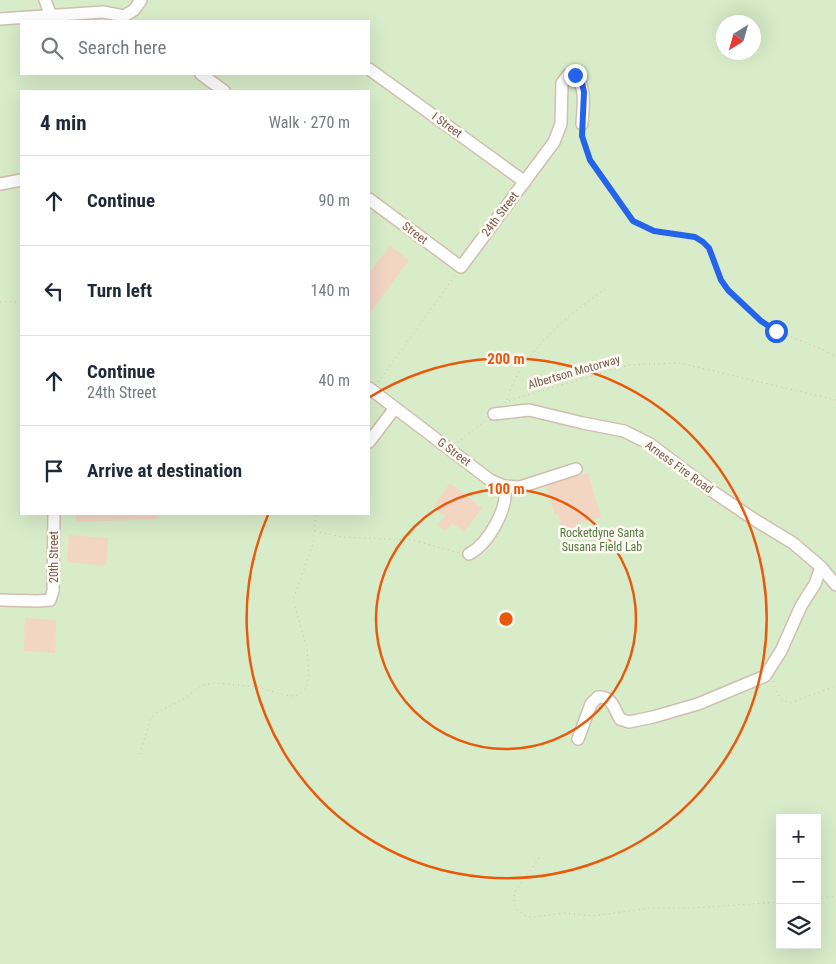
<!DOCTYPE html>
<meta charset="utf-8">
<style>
body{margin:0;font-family:"Roboto Condensed",sans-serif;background:#f6f6f7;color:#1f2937}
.controls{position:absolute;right:15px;bottom:15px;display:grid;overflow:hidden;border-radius:0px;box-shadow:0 5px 20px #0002}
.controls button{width:45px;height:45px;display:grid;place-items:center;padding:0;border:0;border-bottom:1px solid #e0e1e3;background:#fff;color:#1f2937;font:25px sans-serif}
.compass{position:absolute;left:716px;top:15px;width:45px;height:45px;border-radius:50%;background:#fff;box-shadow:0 5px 20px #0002;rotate:217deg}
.stop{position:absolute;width:15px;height:15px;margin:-11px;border:4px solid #2563eb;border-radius:50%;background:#fff}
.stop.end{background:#2563eb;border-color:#fff;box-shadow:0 1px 5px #0008}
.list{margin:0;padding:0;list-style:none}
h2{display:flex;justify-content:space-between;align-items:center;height:65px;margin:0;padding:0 20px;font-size:21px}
h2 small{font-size:16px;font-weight:400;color:#747a83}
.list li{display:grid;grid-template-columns:32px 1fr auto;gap:15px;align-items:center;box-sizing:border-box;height:90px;padding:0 20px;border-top:1px solid #e0e1e3}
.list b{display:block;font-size:19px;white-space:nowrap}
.list p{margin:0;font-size:16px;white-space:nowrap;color:#747a83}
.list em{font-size:16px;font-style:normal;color:#747a83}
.icon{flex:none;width:28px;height:28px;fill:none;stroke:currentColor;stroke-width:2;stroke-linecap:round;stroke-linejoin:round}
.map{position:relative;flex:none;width:836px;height:964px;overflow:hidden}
.search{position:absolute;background:#fff;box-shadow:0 5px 20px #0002;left:20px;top:20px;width:350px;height:55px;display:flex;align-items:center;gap:12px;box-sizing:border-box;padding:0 18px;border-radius:0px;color:#747a83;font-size:19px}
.panel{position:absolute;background:#fff;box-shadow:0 5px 20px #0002;left:20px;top:90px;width:350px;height:425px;border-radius:0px}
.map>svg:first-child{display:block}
</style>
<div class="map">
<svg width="836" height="964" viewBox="0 0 836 964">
<rect width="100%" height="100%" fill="#fdf6ec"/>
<path fill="#d8ecc9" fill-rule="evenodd" d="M0 0H836V964H0ZM21 21H369V74H21ZM724 22H754V52H724ZM21 91H369V514H21ZM780 818H817V945H780Z"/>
<g fill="#f3d5c3">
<polygon points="390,246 409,260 369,314 369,273"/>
<polygon points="588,473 601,517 578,524 581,535 565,540 558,514 555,515 546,485"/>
<polygon points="450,483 482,508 464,532 452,523 445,531 437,525 445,516 433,507"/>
<polygon points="76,514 156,514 157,519 76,522"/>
<polygon points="69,535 108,538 106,566 67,562"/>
<polygon points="25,618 56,620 55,653 24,651"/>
</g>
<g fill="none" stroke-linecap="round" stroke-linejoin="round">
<g stroke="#d1beb0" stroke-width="14">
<g id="minor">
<polyline points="45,0 51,16"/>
<polyline points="0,19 103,12 124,16 134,10 141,0"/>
<polyline points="369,69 525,182"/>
<polyline points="201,74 224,91"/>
<polyline points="0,184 21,180"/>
<path d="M369 199 461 267 554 142 561 124 562 83 568 75H575C587 89 583 106 582 124"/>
<polyline points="369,388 490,480 504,486 520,487 576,469"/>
<polyline points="494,414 529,410 583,423 624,431 650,444 712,491 755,520 793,543 821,567 836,585"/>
<polyline points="369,442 395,408"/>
<path d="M469 554C488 544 510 507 504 486"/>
<polyline points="0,600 38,601 50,600 53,591 54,514"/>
<path d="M578 739 591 704 598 697C612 696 614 708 620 719L629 722 653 717 698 704 765 676 781 651 801 606 815 584 821 567"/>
</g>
</g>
<g stroke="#d9b8a5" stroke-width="1" stroke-dasharray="1 4" stroke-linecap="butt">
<polyline points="582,134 590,160 633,221 654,231 695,237 703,242 709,248 721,280 728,290 761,321 776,331 824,350 836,357"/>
<polyline points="0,302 21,302"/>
<polyline points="378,382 455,276"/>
<path d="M507 400C519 355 567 316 605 289"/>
<polyline points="505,403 507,401 629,365 680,363 836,400"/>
<polyline points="457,443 485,421"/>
<polyline points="315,531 342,537 413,540 459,553"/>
<path d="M773 681C776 692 779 701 790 703L836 686"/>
<polyline points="140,754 150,720 156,713 184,699 200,686 213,683 259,687 280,694 292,696 299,695 306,688 309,677 307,648 293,600 313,544 316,514"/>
<polyline points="539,858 514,893 514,903 517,910 528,917 535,917 564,913 593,916 649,908 692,908 780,902"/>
<polyline points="817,899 836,896"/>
</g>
<use href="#minor" stroke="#fff" stroke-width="11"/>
</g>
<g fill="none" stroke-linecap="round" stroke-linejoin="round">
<polyline stroke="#2563eb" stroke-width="6" points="575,75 582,83 584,92 582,136 590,160 633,221 654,231 695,237 703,242 709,248 721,280 728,290 761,321 776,331"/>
</g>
<g fill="none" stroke="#e8590c" stroke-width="2.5">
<circle cx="506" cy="619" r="130"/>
<path d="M370 397A260 260 0 1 1 268 515"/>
</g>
<g text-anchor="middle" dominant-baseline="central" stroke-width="5" stroke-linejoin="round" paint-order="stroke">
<g font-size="12" fill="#7a5c4d" stroke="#fffaf3">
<text transform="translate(447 125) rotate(36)">I Street</text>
<text transform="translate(500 214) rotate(-53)">24th Street</text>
<text transform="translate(415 233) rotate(37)">Street</text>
<text transform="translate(574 372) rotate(-16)">Albertson Motorway</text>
<text transform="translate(454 452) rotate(37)">G Street</text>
<text transform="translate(679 467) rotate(36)">Arness Fire Road</text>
<text transform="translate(54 557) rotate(-90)">20th Street</text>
</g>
<g font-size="12" fill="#537a41" stroke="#fffaf3">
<text x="602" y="533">Rocketdyne Santa<tspan x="602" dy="14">Susana Field Lab</tspan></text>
</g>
</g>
<circle cx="506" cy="619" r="8" fill="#e8590c" stroke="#fffaf3" stroke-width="2.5"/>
<g font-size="15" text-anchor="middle" font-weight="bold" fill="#e8590c" stroke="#fffaf3" stroke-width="5" stroke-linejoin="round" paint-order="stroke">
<text x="506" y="364">200 m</text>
<text x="506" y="494">100 m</text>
</g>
</svg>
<div class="controls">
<button>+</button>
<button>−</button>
<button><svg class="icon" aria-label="layers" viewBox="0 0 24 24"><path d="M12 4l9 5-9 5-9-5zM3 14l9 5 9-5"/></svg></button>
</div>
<svg class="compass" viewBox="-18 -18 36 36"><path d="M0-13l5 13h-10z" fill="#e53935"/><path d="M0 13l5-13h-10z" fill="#747a83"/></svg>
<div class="stop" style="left:776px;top:331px"></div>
<div class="stop end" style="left:575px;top:75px"></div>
<div class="search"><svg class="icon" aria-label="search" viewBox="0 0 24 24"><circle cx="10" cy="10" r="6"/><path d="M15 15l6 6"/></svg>Search here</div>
<section class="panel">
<h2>4 min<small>Walk · 270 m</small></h2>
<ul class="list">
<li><svg class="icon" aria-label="ahead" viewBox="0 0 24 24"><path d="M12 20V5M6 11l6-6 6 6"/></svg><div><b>Continue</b></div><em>90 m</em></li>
<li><svg class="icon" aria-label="left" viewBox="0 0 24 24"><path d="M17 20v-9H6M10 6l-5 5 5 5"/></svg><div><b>Turn left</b></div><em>140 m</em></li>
<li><svg class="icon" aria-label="ahead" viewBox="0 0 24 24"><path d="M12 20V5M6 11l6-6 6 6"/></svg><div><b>Continue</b><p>24th Street</p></div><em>40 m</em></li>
<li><svg class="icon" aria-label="arrive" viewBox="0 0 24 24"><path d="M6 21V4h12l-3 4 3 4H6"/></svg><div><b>Arrive at destination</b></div></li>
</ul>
</section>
</div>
